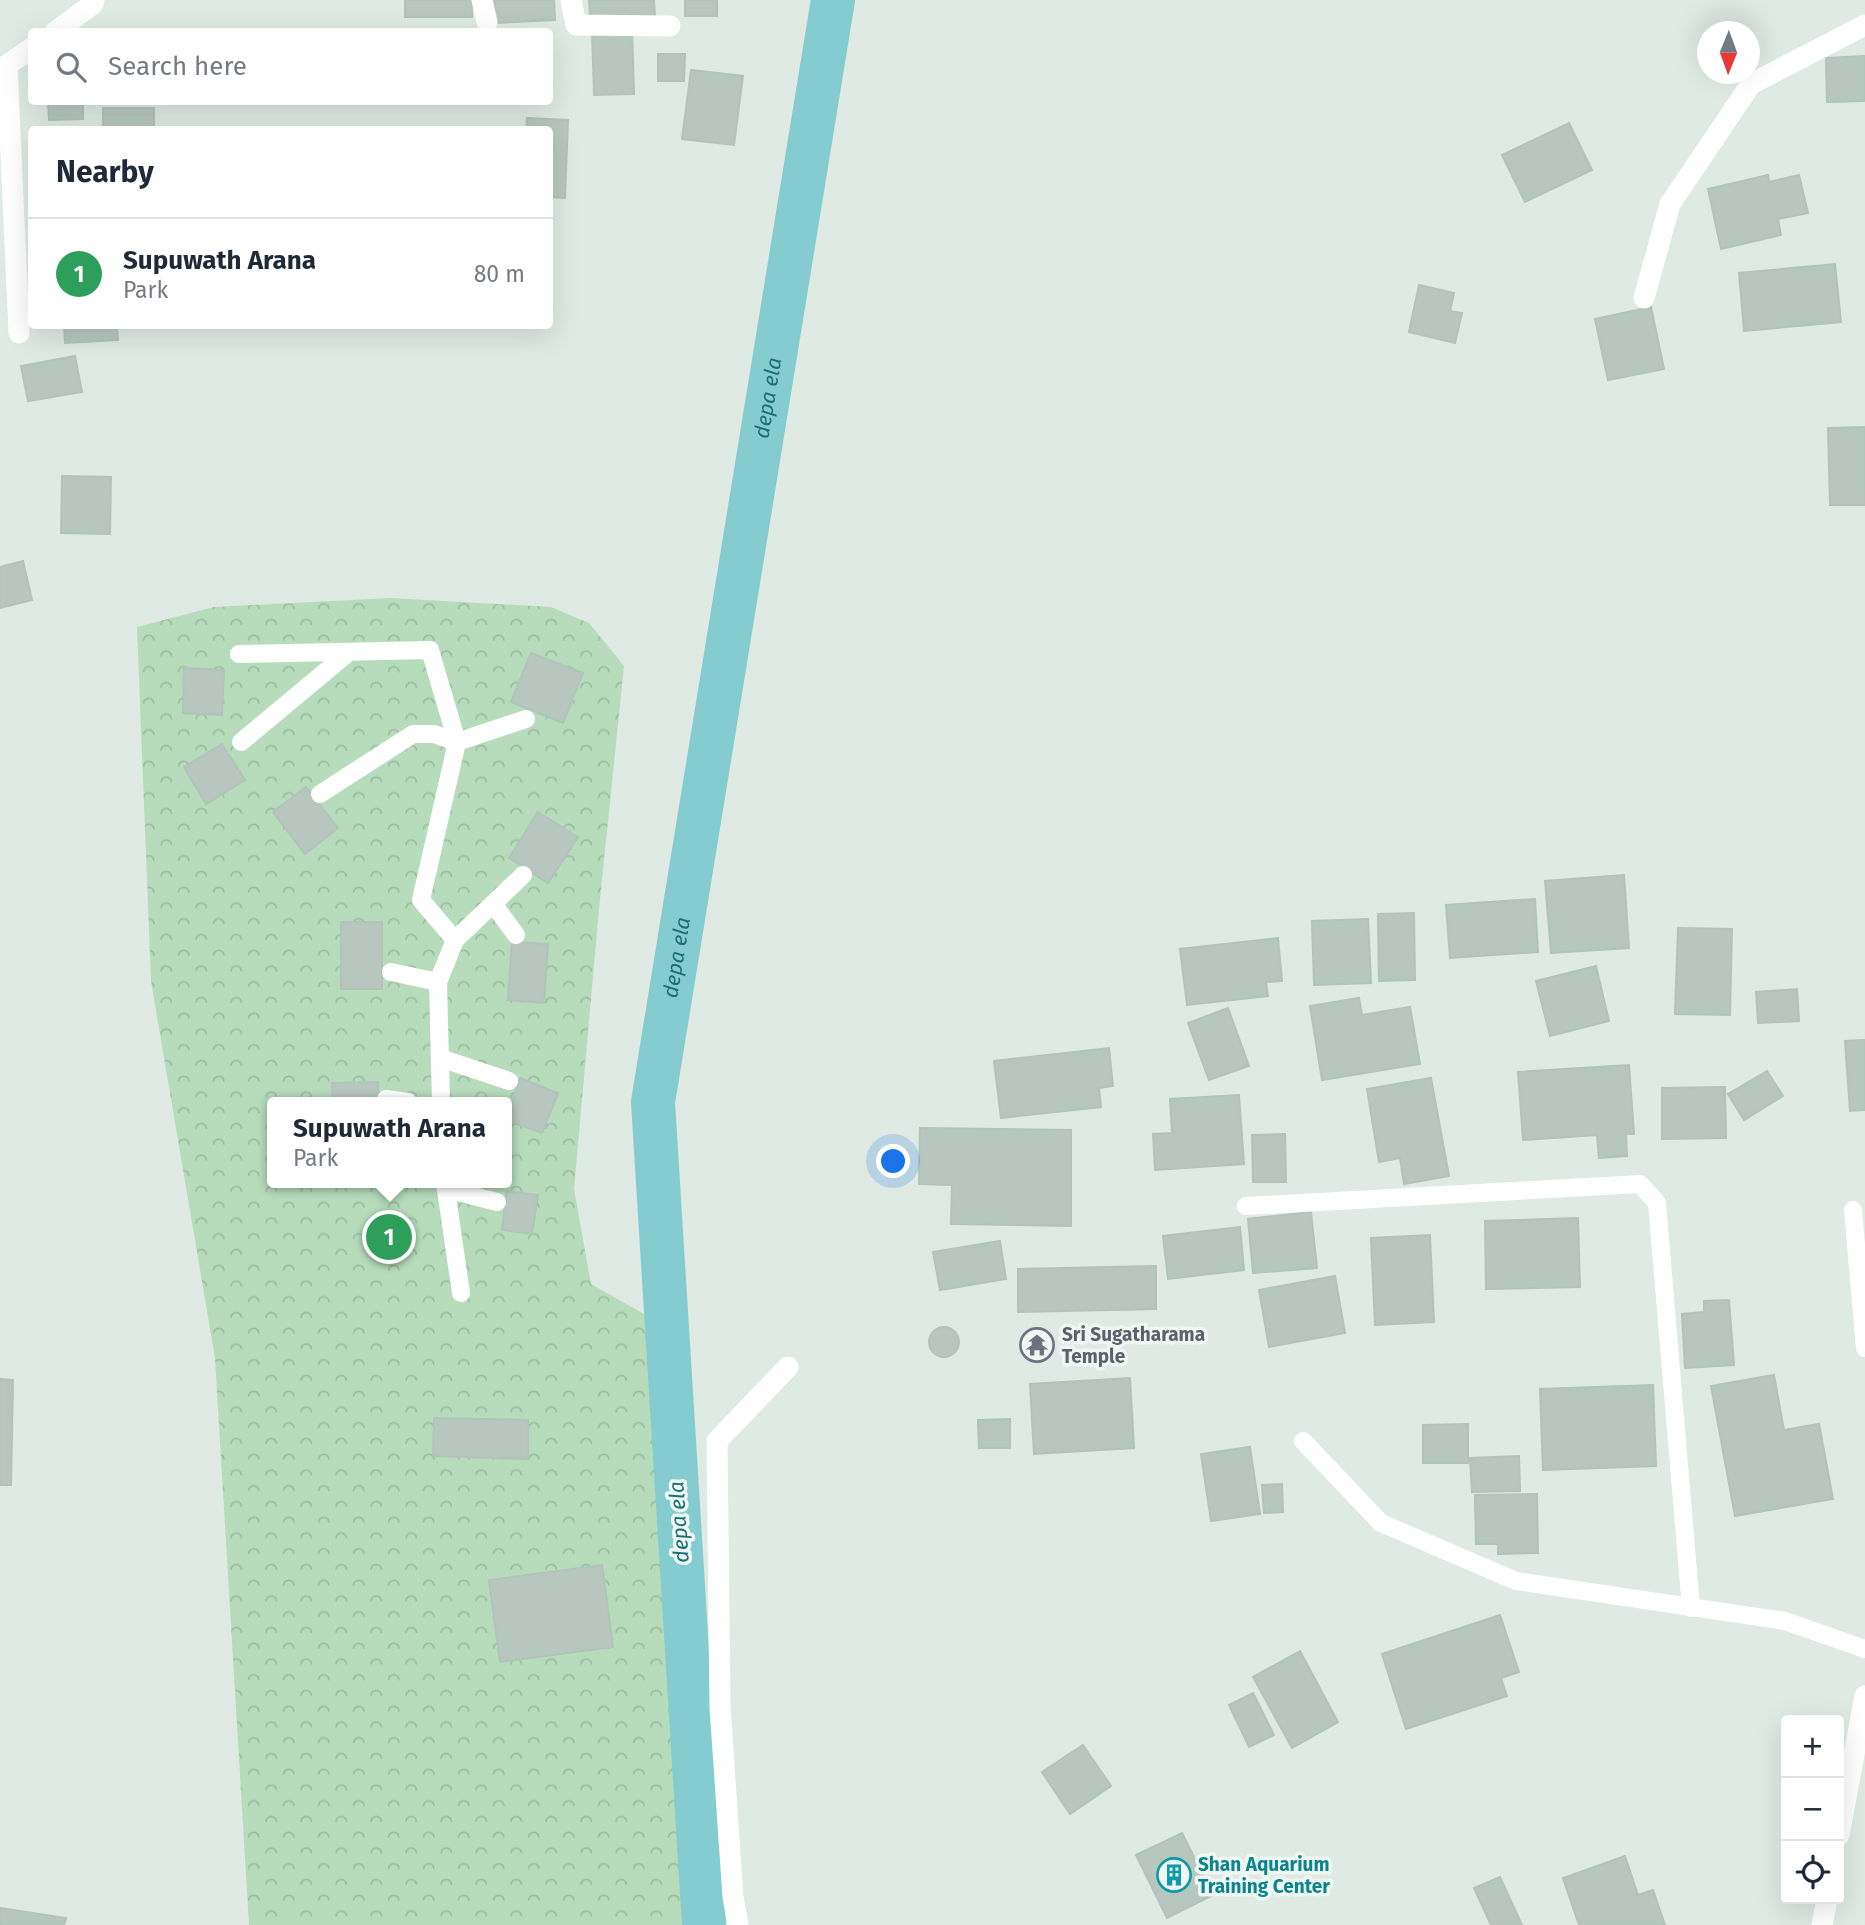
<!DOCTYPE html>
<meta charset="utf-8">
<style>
body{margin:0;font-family:"Fira Sans",sans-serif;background:#f2f2f3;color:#1f2937}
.controls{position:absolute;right:21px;bottom:21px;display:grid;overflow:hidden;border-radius:7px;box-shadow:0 7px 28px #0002}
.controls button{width:63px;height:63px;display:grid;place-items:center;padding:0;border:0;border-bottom:2px solid #e0e1e3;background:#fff;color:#1f2937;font:35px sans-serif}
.compass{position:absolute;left:1697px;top:21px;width:63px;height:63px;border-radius:50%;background:#fff;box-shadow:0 7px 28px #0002;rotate:181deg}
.you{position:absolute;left:894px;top:1162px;width:24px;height:24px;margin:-18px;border:5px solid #fff;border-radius:50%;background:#1a73e8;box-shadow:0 0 0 10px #1a73e833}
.badge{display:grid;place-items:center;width:46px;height:46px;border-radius:50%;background:#ea580c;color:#fff;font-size:23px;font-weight:700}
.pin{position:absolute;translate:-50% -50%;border:4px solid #fff;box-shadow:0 2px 7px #0006}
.popup{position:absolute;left:267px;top:1097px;width:245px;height:91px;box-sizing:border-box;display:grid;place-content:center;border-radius:7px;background:#fff;filter:drop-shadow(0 2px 5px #0005);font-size:23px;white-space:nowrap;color:#747a83}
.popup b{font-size:26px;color:#1f2937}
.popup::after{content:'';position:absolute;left:50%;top:100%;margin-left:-14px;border:14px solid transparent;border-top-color:#fff}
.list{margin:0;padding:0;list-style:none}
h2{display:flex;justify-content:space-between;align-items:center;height:91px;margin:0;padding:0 28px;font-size:30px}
h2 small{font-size:23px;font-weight:400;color:#747a83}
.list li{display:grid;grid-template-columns:46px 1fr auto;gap:21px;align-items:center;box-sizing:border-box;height:112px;padding:0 28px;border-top:2px solid #e0e1e3}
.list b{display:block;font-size:26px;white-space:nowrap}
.list p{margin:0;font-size:23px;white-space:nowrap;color:#747a83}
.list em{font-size:23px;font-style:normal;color:#747a83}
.icon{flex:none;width:38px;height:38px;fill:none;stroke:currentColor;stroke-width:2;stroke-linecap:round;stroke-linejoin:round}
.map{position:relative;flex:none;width:1865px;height:1925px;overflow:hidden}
.search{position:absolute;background:#fff;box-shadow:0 7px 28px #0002;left:28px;top:28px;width:525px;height:77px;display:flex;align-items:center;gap:18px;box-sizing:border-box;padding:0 24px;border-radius:7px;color:#747a83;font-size:26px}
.panel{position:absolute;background:#fff;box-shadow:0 7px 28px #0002;left:28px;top:126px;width:525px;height:203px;border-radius:7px}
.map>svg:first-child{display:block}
</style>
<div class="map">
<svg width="1865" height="1925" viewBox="0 0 1865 1925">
<defs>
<pattern id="forest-crowns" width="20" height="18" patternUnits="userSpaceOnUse" patternTransform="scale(1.75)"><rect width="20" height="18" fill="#b6dcbc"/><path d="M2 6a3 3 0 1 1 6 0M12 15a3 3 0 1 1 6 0" fill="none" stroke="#9cbea2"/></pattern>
</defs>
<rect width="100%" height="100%" fill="#deeae3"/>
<path fill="url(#forest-crowns)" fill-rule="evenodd" d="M391 598 551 607 589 623 624 666 599 909 574 1189 591 1284 667 1327 704 1925H249L215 1358 151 981 137 627 214 607ZM272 1102H506V1183H272Z"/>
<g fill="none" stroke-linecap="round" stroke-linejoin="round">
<path stroke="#85ccd0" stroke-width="44" id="s1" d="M704 1925 653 1102 833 0"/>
</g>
<g fill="#b7c7bf" stroke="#b1c3ba" stroke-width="2">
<rect x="405" y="0" width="67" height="17"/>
<polygon points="494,0 554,0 555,20 495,23"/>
<polygon points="589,0 654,0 655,16 590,17"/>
<rect x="685" y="0" width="32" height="16"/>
<polygon points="632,30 634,94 594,95 592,31"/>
<polygon points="658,54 685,54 684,81 658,81"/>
<polygon points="1865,56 1865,101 1827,102 1826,58"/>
<polygon points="691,70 743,76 734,145 682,139"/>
<polygon points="48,102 83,102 83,119 49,120"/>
<rect x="103" y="108" width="51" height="22"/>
<polygon points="527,118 568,120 565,198 550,197 550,130 526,130"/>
<polygon points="1569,123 1592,170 1525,202 1502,155"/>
<polygon points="1768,175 1769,182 1799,175 1808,213 1778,219 1781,235 1721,249 1708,189"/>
<polygon points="1835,264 1841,322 1744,331 1739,273"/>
<polygon points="1419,285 1454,293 1450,311 1462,313 1455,343 1409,332"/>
<polygon points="1651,307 1664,369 1608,380 1595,319"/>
<polygon points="64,326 117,326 118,340 65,343"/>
<polygon points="75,356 82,392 28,401 21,366"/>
<polygon points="1865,427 1865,505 1830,505 1828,428"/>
<polygon points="62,476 111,477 110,534 61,533"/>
<polygon points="23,561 32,600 0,608 0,567"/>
<polygon points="531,653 583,673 563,723 511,702"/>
<polygon points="184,668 224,670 222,715 183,713"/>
<polygon points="222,744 245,780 206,804 184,767"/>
<polygon points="306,787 338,828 305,854 273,812"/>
<polygon points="538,812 578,837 548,883 509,858"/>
<polygon points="1624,875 1629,948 1551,953 1545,881"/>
<polygon points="1535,899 1538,952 1450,958 1446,905"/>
<polygon points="1414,913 1415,980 1379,981 1378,914"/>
<polygon points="1368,919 1371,983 1314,985 1312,921"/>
<rect x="341" y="922" width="41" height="67"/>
<polygon points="1678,928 1732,929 1730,1015 1675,1014"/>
<polygon points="1278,938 1282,981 1266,982 1268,996 1187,1005 1180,949"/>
<polygon points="512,942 548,944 544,1003 508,1000"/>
<polygon points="1596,966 1609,1021 1550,1036 1536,981"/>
<polygon points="1797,989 1799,1021 1758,1023 1756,992"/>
<polygon points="1359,998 1362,1015 1410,1007 1420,1064 1322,1080 1310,1006"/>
<polygon points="1228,1008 1249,1066 1209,1080 1188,1023"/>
<polygon points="1865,1040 1865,1110 1850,1111 1845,1041"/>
<polygon points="1109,1048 1113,1086 1099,1088 1101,1107 1001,1118 994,1061"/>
<polygon points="1629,1065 1634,1134 1626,1134 1627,1156 1599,1158 1597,1135 1523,1140 1518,1072"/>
<polygon points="1767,1071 1783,1096 1744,1120 1728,1094"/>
<polygon points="520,1078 558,1093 542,1133 506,1120"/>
<polygon points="1431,1078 1449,1176 1404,1184 1400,1158 1379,1162 1367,1089"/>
<polygon points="378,1082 378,1102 333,1102 332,1083"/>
<polygon points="1725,1087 1726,1138 1662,1139 1662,1088"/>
<polygon points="1239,1095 1244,1164 1155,1170 1153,1134 1172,1133 1170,1099"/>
<polygon points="920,1128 1071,1130 1071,1226 951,1224 952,1185 919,1184"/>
<polygon points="1285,1134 1286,1182 1253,1182 1252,1135"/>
<polygon points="507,1191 538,1195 532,1234 502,1230"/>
<polygon points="1311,1212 1317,1268 1253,1273 1248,1219"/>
<polygon points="1578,1218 1580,1287 1486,1289 1485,1221"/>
<polygon points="1240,1227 1244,1270 1168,1279 1163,1236"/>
<polygon points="1430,1235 1434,1322 1375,1325 1371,1238"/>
<polygon points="1000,1241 1006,1279 940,1290 933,1252"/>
<polygon points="1156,1266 1156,1309 1018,1312 1018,1269"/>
<polygon points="1335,1276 1345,1333 1269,1347 1259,1290"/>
<polygon points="1729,1300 1734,1365 1685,1368 1682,1314 1704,1312 1704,1301"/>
<circle cx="944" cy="1342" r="15"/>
<polygon points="1774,1375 1784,1430 1819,1424 1833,1499 1735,1516 1711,1386"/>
<polygon points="1130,1378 1134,1448 1034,1454 1030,1384"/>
<polygon points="0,1379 13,1380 11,1485 0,1485"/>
<polygon points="1653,1385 1656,1466 1543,1470 1540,1389"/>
<polygon points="434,1418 528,1420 528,1459 433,1456"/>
<polygon points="1010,1419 1010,1448 979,1448 978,1420"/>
<polygon points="1468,1424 1468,1463 1423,1463 1423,1425"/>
<polygon points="1250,1447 1260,1514 1211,1521 1201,1454"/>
<polygon points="1519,1456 1520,1491 1472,1492 1470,1458"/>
<polygon points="1282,1484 1283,1512 1264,1513 1262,1485"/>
<polygon points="1537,1494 1538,1553 1498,1554 1498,1544 1476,1544 1475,1495"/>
<polygon points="602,1565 613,1647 500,1662 489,1580"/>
<polygon points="1500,1615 1519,1672 1501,1678 1507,1696 1406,1729 1382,1654"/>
<polygon points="1300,1651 1338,1722 1292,1748 1253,1677"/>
<polygon points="1253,1693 1274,1735 1249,1747 1229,1705"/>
<polygon points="1083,1745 1111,1786 1070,1814 1042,1772"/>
<polygon points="1182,1833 1213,1895 1167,1918 1136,1855"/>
<polygon points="1625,1856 1638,1895 1653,1890 1665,1925 1579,1925 1563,1878"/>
<polygon points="1500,1877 1522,1925 1491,1925 1474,1888"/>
<polygon points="0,1908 66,1918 64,1925 0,1925"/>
</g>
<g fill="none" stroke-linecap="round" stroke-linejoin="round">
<g stroke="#fff" stroke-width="18">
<polyline points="239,654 430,650 457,742 421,900 455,940 438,982 441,1102"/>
<polyline points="241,742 349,652"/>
<polyline points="320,794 413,734 434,734 457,742 526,719"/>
<polyline points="494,905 516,935"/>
<polyline points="455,940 523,875"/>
<polyline points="391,972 438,982"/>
<polyline points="440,1058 509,1081"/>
<polyline points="386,1099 408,1102"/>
<polyline points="445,1183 461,1293"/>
<polyline points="446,1189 497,1202"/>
<polyline points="1246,1206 1640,1184 1657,1203 1691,1608"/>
<polyline points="1853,1210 1865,1348"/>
<polyline points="1303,1441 1381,1523 1516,1581 1785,1621 1865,1649"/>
</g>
<g stroke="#fff" stroke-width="21">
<polyline points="482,0 487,22"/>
<polyline points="571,0 576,25 670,26"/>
<polyline points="55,32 93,4 94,0"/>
<polyline points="1644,298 1670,204 1751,84 1865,25"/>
<polyline points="19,333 7,65 32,48"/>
<polyline points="1839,1835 1865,1696"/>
<polyline points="738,1925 733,1897 720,1707 717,1441 788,1367"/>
<polyline points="1822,1925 1827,1899"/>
</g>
</g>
<defs>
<g id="temple-ring" transform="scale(1.75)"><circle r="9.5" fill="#eef7f2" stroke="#6b7280" stroke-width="1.5"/><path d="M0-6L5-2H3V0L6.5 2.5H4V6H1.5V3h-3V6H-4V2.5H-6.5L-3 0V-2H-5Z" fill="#6b7280"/></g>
<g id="building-ring" transform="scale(1.75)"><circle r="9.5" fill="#eef7f2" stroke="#0f9aa8" stroke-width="1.5"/><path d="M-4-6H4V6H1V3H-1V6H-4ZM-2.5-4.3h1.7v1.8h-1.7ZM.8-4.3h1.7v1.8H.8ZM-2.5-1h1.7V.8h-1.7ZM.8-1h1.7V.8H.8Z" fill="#0f9aa8"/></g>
</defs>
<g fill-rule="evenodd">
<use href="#temple-ring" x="1037" y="1345"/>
<use href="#building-ring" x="1174" y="1875"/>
</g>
<g text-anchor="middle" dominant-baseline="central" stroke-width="7" stroke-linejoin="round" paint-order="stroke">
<g font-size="19" font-weight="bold" fill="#5b616d" stroke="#eef7f2" text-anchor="start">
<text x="1062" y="1334">Sri Sugatharama<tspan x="1062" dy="22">Temple</tspan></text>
</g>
<g font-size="19" font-weight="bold" fill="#0d838f" stroke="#eef7f2" text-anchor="start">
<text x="1198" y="1864">Shan Aquarium<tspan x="1198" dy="22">Training Center</tspan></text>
</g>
<g font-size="21" font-style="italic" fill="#1a6f75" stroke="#eef7f2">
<text stroke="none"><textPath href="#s1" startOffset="1538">depa ela</textPath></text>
<text stroke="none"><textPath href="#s1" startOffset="971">depa ela</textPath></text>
<text transform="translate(679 1522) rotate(-94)">depa ela</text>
</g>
</g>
</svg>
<div class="controls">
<button>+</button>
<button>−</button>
<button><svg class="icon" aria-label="locate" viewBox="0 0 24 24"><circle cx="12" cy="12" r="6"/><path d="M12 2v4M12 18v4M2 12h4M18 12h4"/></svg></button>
</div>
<svg class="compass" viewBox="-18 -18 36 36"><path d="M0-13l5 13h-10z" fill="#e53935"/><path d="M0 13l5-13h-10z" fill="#747a83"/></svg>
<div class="you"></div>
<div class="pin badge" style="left:389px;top:1237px;background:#2e9e5b">1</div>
<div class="popup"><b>Supuwath Arana</b>Park</div>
<div class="search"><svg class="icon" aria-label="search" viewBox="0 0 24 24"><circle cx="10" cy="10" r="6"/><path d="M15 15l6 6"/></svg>Search here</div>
<section class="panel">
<h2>Nearby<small></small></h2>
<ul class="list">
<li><span class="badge" style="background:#2e9e5b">1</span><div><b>Supuwath Arana</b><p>Park</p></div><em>80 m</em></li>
</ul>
</section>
</div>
